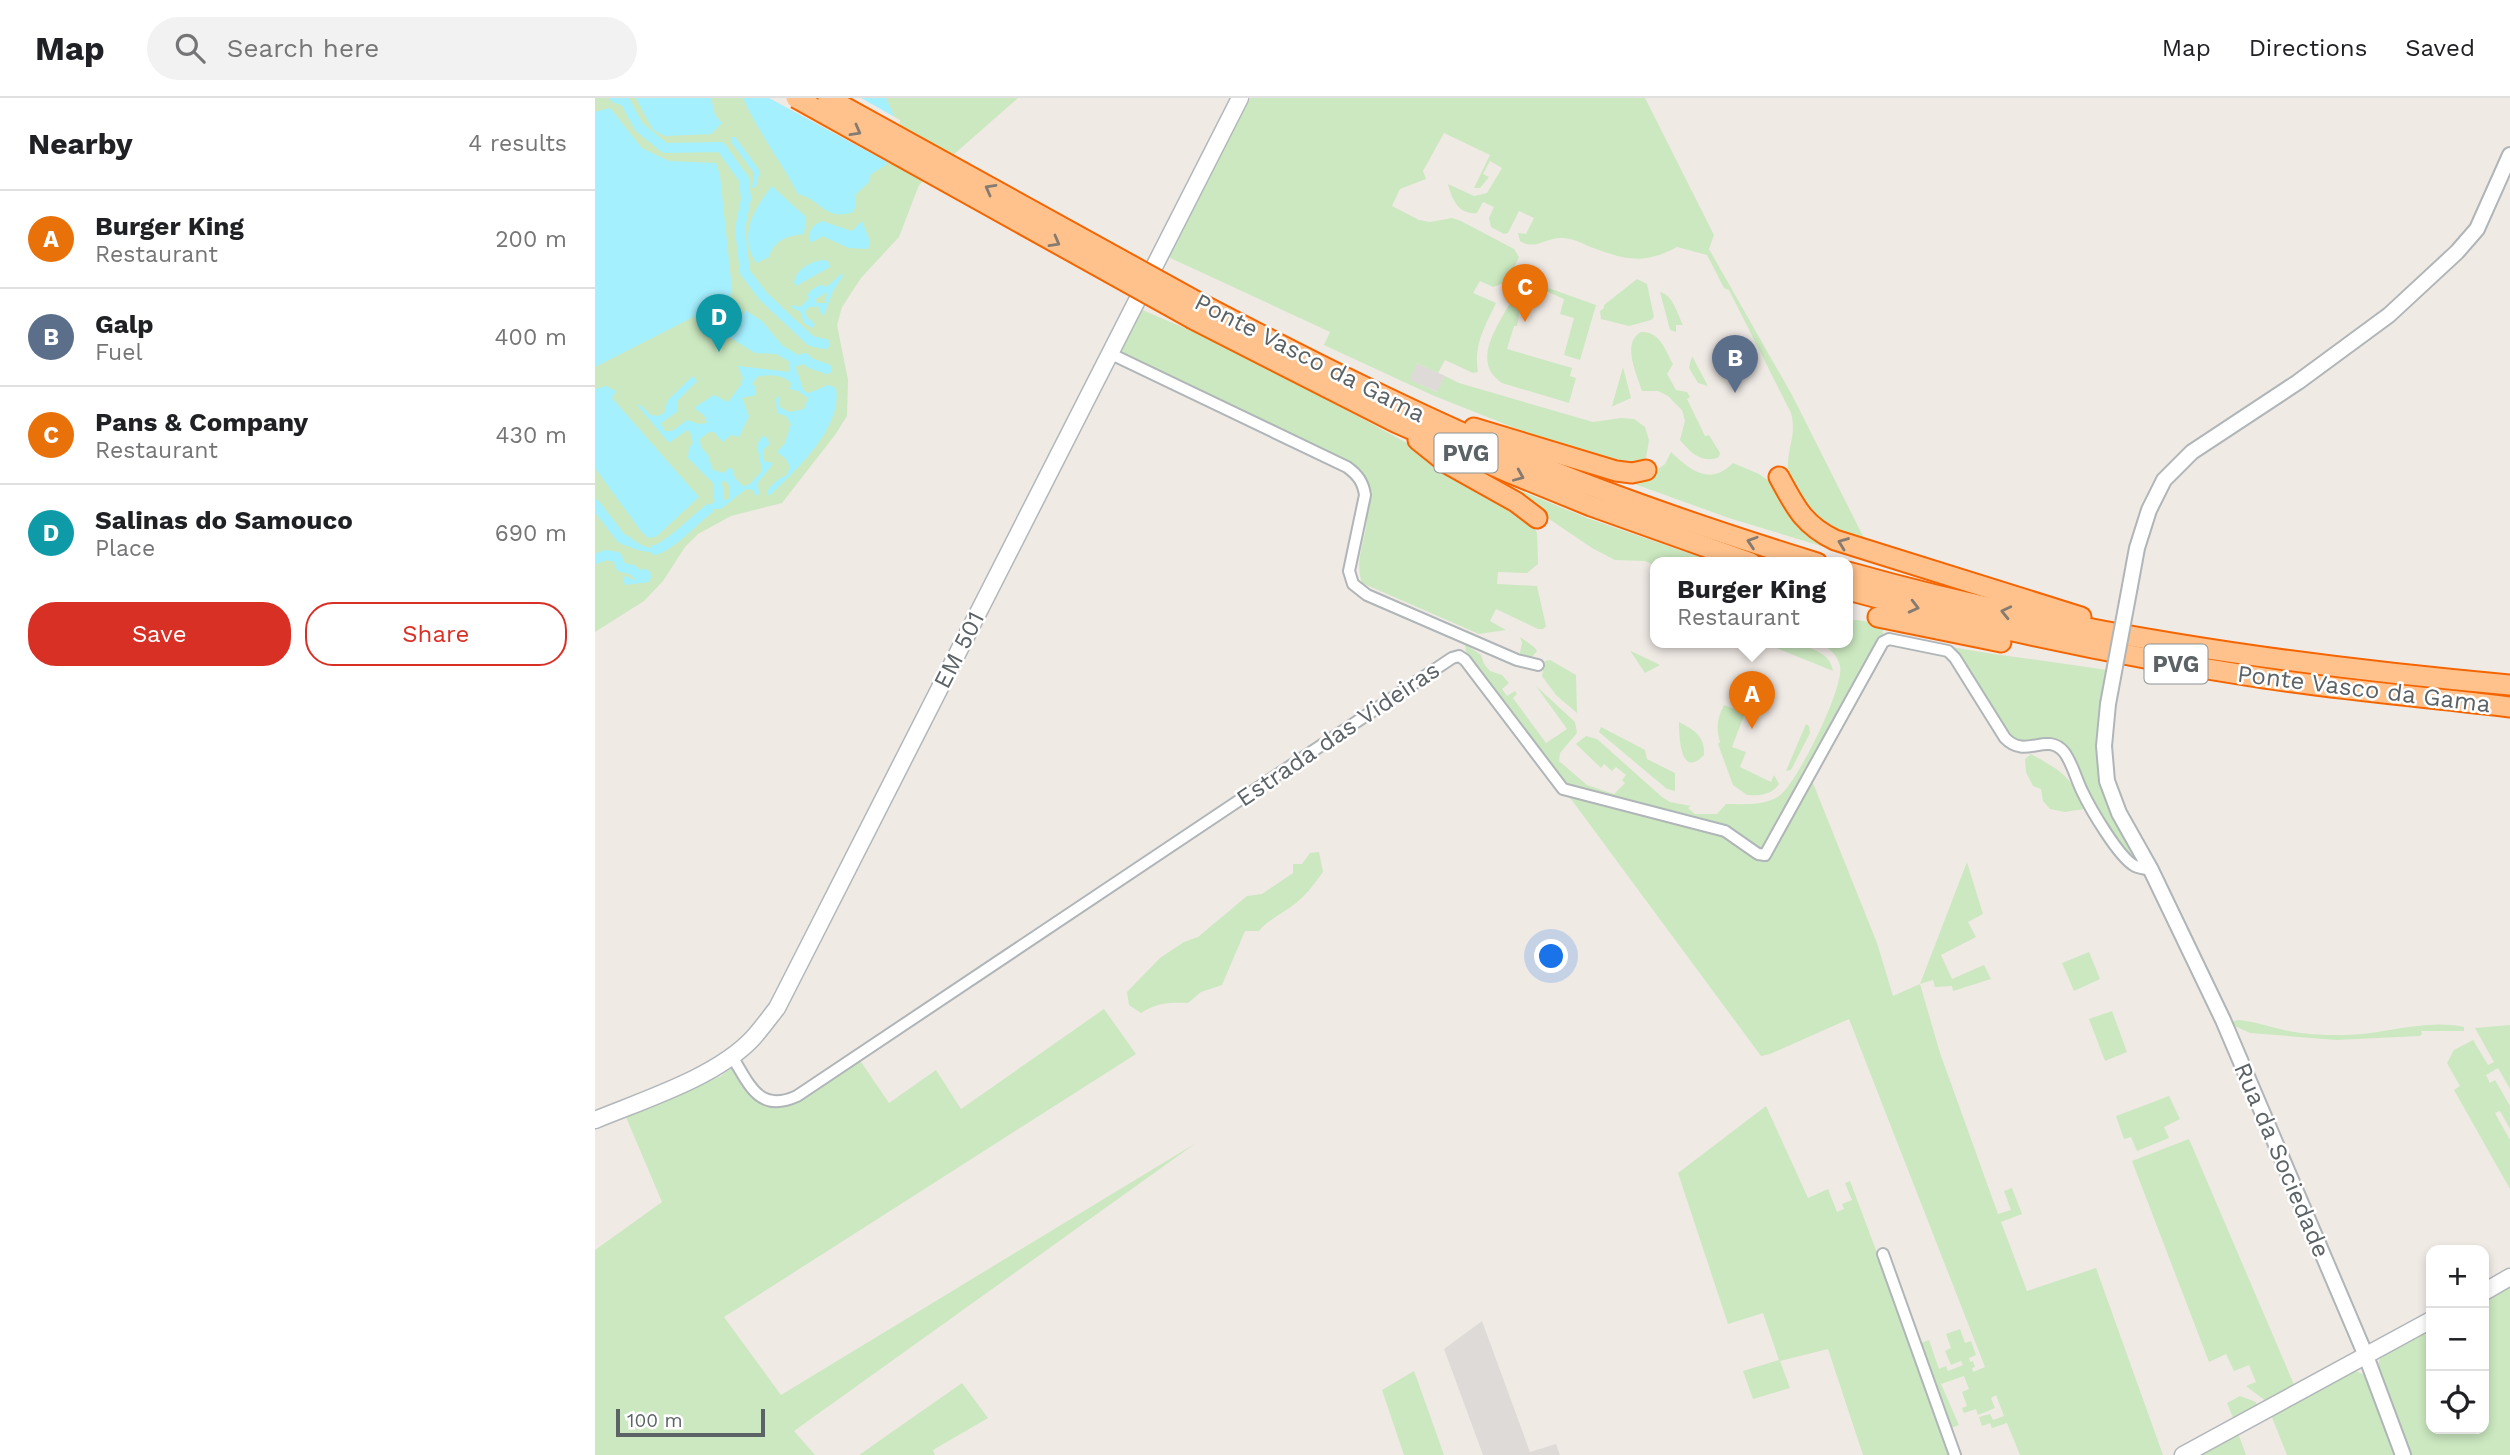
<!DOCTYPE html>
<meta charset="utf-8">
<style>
body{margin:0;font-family:"Work Sans",sans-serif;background:#f2f2f2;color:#202124}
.controls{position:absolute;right:21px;bottom:21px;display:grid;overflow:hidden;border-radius:14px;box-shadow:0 4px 10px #0003}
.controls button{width:63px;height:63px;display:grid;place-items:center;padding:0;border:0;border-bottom:2px solid #e0e0e0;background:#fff;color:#202124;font:35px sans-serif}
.scale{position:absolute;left:21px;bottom:18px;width:149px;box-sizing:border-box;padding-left:7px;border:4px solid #5c6366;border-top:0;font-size:19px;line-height:24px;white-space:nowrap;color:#5c6366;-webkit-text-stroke:5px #fff;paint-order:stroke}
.you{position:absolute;left:957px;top:859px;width:24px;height:24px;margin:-18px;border:5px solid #fff;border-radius:50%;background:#1a73e8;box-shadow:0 0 0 10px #1a73e833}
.badge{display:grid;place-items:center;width:46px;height:46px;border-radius:50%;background:#d93025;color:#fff;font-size:23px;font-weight:700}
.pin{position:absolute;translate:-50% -58px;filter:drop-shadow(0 2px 4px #0008)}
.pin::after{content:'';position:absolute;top:37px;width:24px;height:21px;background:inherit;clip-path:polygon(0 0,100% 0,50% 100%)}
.popup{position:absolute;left:1055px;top:459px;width:203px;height:91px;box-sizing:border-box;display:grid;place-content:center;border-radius:14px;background:#fff;filter:drop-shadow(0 2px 5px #0005);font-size:23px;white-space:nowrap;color:#757577}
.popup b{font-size:26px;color:#202124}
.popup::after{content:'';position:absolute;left:50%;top:100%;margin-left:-14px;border:14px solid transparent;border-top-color:#fff}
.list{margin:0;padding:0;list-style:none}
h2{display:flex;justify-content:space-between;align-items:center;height:91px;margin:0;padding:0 28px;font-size:30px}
h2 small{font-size:23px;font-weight:400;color:#757577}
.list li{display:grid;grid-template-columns:46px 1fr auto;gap:21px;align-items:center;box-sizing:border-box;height:98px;padding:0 28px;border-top:2px solid #e0e0e0}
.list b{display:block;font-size:26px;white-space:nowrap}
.list p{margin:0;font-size:23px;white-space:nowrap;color:#757577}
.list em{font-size:23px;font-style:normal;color:#757577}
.actions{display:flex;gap:14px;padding:21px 28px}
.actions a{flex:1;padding:16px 0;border:2px solid #d93025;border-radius:28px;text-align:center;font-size:24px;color:#d93025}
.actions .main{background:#d93025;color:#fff}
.icon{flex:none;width:38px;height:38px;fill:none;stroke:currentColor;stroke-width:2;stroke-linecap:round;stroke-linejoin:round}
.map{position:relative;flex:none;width:1915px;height:1357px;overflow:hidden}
header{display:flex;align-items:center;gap:42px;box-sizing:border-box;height:98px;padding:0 35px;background:#fff;border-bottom:2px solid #e0e0e0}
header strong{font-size:33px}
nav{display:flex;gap:38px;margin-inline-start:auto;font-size:24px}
.search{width:490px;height:63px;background:#f2f2f2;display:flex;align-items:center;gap:18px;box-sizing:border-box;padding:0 24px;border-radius:38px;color:#757577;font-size:26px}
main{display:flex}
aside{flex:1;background:#fff}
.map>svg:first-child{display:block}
</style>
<header>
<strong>Map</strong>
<div class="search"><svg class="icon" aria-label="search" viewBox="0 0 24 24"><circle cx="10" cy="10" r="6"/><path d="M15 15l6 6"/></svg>Search here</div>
<nav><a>Map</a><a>Directions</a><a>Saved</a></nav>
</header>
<main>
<aside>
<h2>Nearby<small>4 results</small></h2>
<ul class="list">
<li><span class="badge" style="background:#e8710a">A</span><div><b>Burger King</b><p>Restaurant</p></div><em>200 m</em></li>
<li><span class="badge" style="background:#5c6f8a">B</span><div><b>Galp</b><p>Fuel</p></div><em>400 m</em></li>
<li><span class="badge" style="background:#e8710a">C</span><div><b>Pans &amp; Company</b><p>Restaurant</p></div><em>430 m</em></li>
<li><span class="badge" style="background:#0f9aa8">D</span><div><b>Salinas do Samouco</b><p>Place</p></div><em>690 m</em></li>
</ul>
<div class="actions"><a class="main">Save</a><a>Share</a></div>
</aside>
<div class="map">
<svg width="1915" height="1357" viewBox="0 0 1915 1357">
<rect width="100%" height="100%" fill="#f0eae5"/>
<g fill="#dedad7">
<polygon points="822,265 850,278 843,294 814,282"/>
<polygon points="887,1223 935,1354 961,1346 965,1357 888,1357 849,1251"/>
</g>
<g fill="#cbe8c0">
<polygon points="0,0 423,0 324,87 304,139 266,180 247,209 242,227 253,282 252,318 240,337 187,405 136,418 103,436 90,449 68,483 49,503 0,534"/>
<path d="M656 0H1050L1119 137 1114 151 1197 297 1272 446C1239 434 1195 411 1193 370 1192 350 1202 337 1196 315L1134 192 1129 190 1112 157 1082 149C1047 168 1028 161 993 148 985 144 976 140 967 140 952 139 939 153 925 143L923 135 931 136 939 120 924 113 913 135 909 136 896 129 894 120 899 109 888 104 882 115C864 117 857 102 853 86L879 98 892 95 907 70 895 63 888 76 894 79 885 90H879L895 57 849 35 828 73 831 81 805 91 797 108 824 122 835 124 857 120 866 123 919 151 924 159 912 184 898 189 885 183 878 195 901 205C890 228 878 248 883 274L878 275 850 262 843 275 822 265 815 282 842 294 850 278 864 285 998 324 1026 320 1039 321 1050 329 1054 342 1051 360 1044 364 1027 367 942 339 837 297 729 247 735 234 571 158 635 30Z"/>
<polygon points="1042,181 1052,186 1059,219 1056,222 1034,228 1006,221 1005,213 1009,210 1009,207"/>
<polygon points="942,186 1001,207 985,262 969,257 979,220 965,216 969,201 944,190 942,197 936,196 933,190"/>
<path d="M1065 194C1078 197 1082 215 1088 227H1081V234L1075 232Z"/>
<path d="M923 200 930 202 926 205 922 228H919L912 251 977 270 975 278 981 280 974 305 907 285C875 264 903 228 916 203Z"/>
<path d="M538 208 639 251 821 350 935 420 942 435 943 466 932 475 903 474 902 486 942 488 951 528 948 531H943L901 511 895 523 911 532 884 536 767 485C759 462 771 443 772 419 772 404 767 390 762 376L514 255Z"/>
<path d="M1046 234C1065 233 1070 252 1078 266L1072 276 1081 292 1092 294 1095 299 1092 301 1110 338 1114 337 1125 355 1124 359C1107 366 1096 355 1085 342L1090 323 1087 312 1073 298 1063 293H1047C1042 276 1026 245 1046 234Z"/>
<polygon points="1097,258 1113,288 1103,285 1094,270"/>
<polygon points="1028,269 1036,300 1016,309 1017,308"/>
<path d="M1076 354C1096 373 1115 388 1138 365L1164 376 1174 383 1185 398 1273 460 1269 461 1134 420 1009 375 1055 377 1070 366Z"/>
<polygon points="892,379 992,420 1122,465 1061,465 1061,468 1050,463 1020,462 997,450"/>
<path d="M1262 522 1287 526 1288 536 1170 750 1166 753 1134 730 970 686 871 554 870 546 886 557 889 566 895 573 907 577 914 585 907 591 912 598 920 593 922 596 918 600 951 645 972 631 941 588 980 624 982 635 965 655 964 663 992 687 1019 696 1030 685 1027 682 1031 677 1021 669 1017 673 1009 666 1006 670 981 646 991 638 1002 641 1067 699 1075 704 1096 708 1093 710 1100 716H1122L1131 706C1149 706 1169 708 1184 698 1202 686 1250 588 1245 568 1242 556 1234 550 1224 545H1253V523Z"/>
<polygon points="925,539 939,549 942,553 935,561 924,559 927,545"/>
<path d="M1203 545C1219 552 1235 555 1238 573L1181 550 1188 546Z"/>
<path d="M1356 549C1408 558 1460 564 1512 572L1505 604 1503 634 1545 765 1535 760 1496 705 1474 654 1415 640Z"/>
<polygon points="1036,554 1036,553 1065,567 1050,575"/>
<polygon points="955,562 981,577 982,615 961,597 947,578 950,563"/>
<path d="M1129 607 1150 615 1137 649 1151 654 1145 669 1176 684 1179 677 1184 686C1177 697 1164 698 1152 697L1138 687 1123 646 1125 644C1121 630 1122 620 1129 607Z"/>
<path d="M1084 624C1099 632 1110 638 1109 657 1085 682 1084 638 1084 624Z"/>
<polygon points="1211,626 1214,628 1215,635 1196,672 1191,673"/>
<polygon points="1006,629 1050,652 1052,661 1080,675 1080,693 1072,691 1004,634"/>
<path d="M1436 656C1469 675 1474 676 1489 711L1470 714 1455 711 1448 703 1446 691 1438 688 1431 674 1430 661Z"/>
<polygon points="1216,680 1282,845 1298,898 1325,886 1372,764 1388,816 1373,824 1381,839 1346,857 1357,881 1389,867 1396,881 1358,893 1357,888 1340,889 1338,882 1325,886 1345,955 1403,1116 1416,1112 1409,1093 1417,1090 1427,1116 1406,1124 1432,1193 1501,1170 1568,1357 1425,1357 1412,1325 1397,1330 1395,1325 1387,1328 1384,1319 1395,1316 1398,1322 1409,1318 1401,1297 1396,1300 1400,1310 1383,1317 1381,1311 1369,1315 1367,1310 1372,1308 1367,1294 1374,1291 1369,1278 1346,1286 1364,1327 1356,1330 1326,1245 1334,1242 1344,1271 1351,1268 1353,1273 1368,1267 1366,1263 1356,1267 1350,1253 1356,1250 1351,1236 1365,1231 1370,1245 1376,1243 1381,1257 1374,1260 1375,1264 1378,1263 1380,1269 1377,1270 1378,1274 1390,1269 1254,921 1175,956 1166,958 973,697 1129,735 1164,762 1171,762"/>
<path d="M724 754 728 774C720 785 712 796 701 805 689 815 675 820 664 833H650L627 887 606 894 593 905C575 904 561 905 546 915L534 907 532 894 565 860 589 844 603 839 652 798 667 796 698 775V766H707L715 755Z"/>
<polygon points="1494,854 1505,881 1479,893 1467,865"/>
<polygon points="509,911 541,956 129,1219 186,1297 601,1045 199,1333 220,1357 0,1357 0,1152 67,1104 31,1019 126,978 142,966 165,999 190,1003 262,958 294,1005 341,972 366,1011"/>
<polygon points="1517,913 1532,954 1510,963 1494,921"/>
<path d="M1643 922C1658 923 1671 928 1685 931 1704 936 1726 937 1745 937 1786 938 1828 920 1869 929V933H1826L1827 936 1825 938 1741 942 1655 935 1633 925Z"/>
<polygon points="1915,927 1915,991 1903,970 1891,977 1895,985 1900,982 1915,1008 1915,1031 1905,1013 1900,1015 1915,1042 1915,1091 1859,992 1865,988 1852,965 1859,952 1878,942 1893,967 1899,964 1880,930"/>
<polygon points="1574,998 1585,1021 1569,1029 1574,1040 1542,1053 1536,1039 1529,1041 1521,1018"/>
<polygon points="1171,1008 1213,1100 1233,1091 1242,1114 1249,1111 1247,1106 1257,1102 1250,1085 1255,1083 1287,1168 1353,1357 1268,1357 1233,1251 1185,1263 1195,1290 1158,1301 1148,1273 1184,1262 1168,1215 1133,1226 1083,1075"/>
<polygon points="1594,1041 1700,1289 1672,1304 1651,1288 1661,1284 1654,1267 1639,1273 1631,1256 1614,1264 1537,1063"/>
<path d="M1915 1186V1357H1815C1806 1335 1772 1273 1788 1254 1797 1244 1824 1234 1836 1228V1331H1889V1200Z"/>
<polygon points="819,1273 823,1284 849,1357 809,1357 787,1292"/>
<polygon points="1752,1273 1761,1273 1770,1277 1802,1357 1692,1357 1676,1317"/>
<polygon points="367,1285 393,1320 338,1352 340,1357 264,1357"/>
<polygon points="1645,1298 1661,1304 1663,1309 1639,1322 1632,1305"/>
<polygon points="1643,1335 1651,1357 1596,1357"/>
</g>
<g fill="#a5f0ff">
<polygon points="41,0 116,0 120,17 127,25 116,36 70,38 58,32"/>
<path d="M148 0H291L302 25 300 47 291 67 276 76 274 84 261 96V107L258 114C230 124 226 101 203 96 186 63 163 34 148 0Z"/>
<polygon points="15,10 47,50 74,63 121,65 125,77 137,191 135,199 122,207 0,269 0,14"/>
<polygon points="136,39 140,39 165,73 161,89 157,90 159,75 137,45"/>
<path d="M177 88 211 119 209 136C192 138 179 142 174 159L161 165C143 136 159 111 177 88Z"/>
<path d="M227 123 257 133 267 123 275 143 273 151 254 150 227 138 220 143 214 144C214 132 216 128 227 123Z"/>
<path d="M227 162 233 163 235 169 201 188 199 184C202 171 214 164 227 162Z"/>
<path d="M246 176 248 178 238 193 229 217H227L223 208 212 210C208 220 216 220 220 227L217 230 209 225 205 213 198 211 197 207 205 209 217 197 222 205H230L232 196 230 192 225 191 234 187Z"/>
<path d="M150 212 167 223 187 247 203 257 201 270 209 293 214 295 233 287 241 290C248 330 199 374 174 398L172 394C176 387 183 380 191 378L195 369 191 361 182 354 190 345 196 326 191 318 182 315 181 301 184 298 185 309 194 314 209 311 213 300 203 293 195 291 196 285C188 276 173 276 162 279L157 286 161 289V297L147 300 154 318 144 339 136 337 128 344 119 334H114L105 341 106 349 113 357 118 372 129 375 134 370H137L140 380 148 388 154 387 167 373 162 347 167 338 173 340 174 347 168 352V361L171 364H177V367L163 385 164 396 161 398 158 392 151 391 126 411H114L113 409 123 400 130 402 135 400V388L129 382 123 390 93 360 94 350 98 345 95 334 92 332 74 345 43 308 44 306 56 317 63 318 69 315 73 302 98 278 102 283 83 302V313L66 325 70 333H77L92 322 104 326 112 325 109 317 100 311V309L119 297 133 304 146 287 148 280 143 268 195 274V264L181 256 160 255 134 239Z"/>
<polygon points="11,288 21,293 17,300 104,399 61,439 53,440 46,433 0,370 0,291"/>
<path d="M26 435C43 442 52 459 72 443L74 448 69 454C53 456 32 452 21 438Z"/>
<path d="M46 470 55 473 56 479 54 484 30 487 28 480 31 478C37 481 39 484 46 478Z"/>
</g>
<polygon fill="#f0eae5" points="174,0 266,0 305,22 303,48 296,66"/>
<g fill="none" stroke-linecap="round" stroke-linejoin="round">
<g stroke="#a5f0ff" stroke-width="10">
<polyline points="20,0 30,3 44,29 70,50 126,49 149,81 151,101 145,131 150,174 168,198 216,243 230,246"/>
<polyline points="218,197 226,192"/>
<polyline points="202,263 210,260 215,265 232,271"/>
<polyline points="123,390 124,400"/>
<polyline points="0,406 26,440 32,443"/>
<path d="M60 452C74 449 100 421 114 411"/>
<polyline points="0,461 11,457 22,459 26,469 38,472 45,479"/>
</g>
<g stroke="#b0b5b8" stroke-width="14">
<g id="minor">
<path d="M514 255 752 369C763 377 768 384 770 397L754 473 758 486 772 497 922 562 943 567"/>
<path d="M136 957C154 985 163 1016 202 998L857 560 864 558 870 562 968 691 1130 733 1163 756 1170 757 1288 544 1294 541 1353 553 1360 560 1410 640C1431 662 1451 633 1469 654 1477 664 1481 681 1487 693 1495 710 1524 760 1540 768 1545 770 1551 771 1556 772"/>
<polyline points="1288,1156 1360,1357"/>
</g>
</g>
<g stroke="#b0b5b8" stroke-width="18">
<g id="tertiary">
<polyline points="1535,488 1542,450 1554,412 1569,382 1597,354 1703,284 1794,217 1862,154 1882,131 1915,57"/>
<polyline points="1513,606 1509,648 1512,683 1524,715 1556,772 1628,922 1771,1258 1808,1357"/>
</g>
</g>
<g stroke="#b1b7ba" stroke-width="19">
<g id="secondary">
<path d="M0 1022C48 1002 122 979 158 940 167 930 174 920 182 910L645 0"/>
<polyline points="1889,1194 1915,1179"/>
<polyline points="1588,1357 1836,1222"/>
</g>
</g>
<g stroke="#f46500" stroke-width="23">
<g id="motorway">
<path d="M606 206C702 256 798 305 897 348 1003 394 1112 431 1222 465"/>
<polyline points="598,221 800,324 915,375 996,408 1156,465"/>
<polyline points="879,330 1021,373 1037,375 1051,372"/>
<polyline points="823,342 853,366 921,404 942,420"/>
<path d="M1184 379C1200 408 1208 427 1240 442L1486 519"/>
<path d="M1253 474C1470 535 1691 567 1915 587"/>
<path d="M1253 492C1388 529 1524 558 1662 579 1746 592 1831 599 1915 609"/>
<polyline points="1283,519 1406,544"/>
</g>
</g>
<use href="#minor" stroke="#fff" stroke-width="10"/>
<use href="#tertiary" stroke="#fff" stroke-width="14"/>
<use href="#secondary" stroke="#fff" stroke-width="16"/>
<use href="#motorway" stroke="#ffc28c" stroke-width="19"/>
<g stroke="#b0b5b8" stroke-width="18" stroke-linecap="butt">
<polyline id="tertiary-bridge" points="1513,606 1535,488"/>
</g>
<g stroke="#f46500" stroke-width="23" stroke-linecap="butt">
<g id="motorway-bridge">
<polyline points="201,0 598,221"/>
<polyline points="233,0 606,206"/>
</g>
</g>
<use href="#tertiary-bridge" stroke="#fff" stroke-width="14"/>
<use href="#motorway-bridge" stroke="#ffc28c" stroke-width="19"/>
</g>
<defs><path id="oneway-chevron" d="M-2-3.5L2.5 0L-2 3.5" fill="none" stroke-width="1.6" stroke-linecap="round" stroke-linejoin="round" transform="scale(1.75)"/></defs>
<g stroke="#857b70">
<use href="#oneway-chevron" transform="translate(261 33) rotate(29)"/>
<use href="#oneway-chevron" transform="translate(395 91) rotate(-151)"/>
<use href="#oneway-chevron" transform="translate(460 144) rotate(29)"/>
<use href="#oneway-chevron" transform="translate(924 378) rotate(23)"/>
<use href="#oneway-chevron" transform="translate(1157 444) rotate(-162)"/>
<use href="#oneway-chevron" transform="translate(1248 445) rotate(-159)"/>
<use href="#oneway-chevron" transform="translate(1319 509) rotate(14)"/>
<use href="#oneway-chevron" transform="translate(1411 514) rotate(-167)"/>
</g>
<g text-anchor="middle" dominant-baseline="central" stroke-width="5" stroke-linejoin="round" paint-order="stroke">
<g fill="#fff" stroke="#8d9294" stroke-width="2">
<rect x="839.5" y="335.5" width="63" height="39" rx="5"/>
<rect x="1549.5" y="546.5" width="63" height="39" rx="5"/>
</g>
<g font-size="23" font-weight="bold" fill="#5c6366">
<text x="871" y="355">PVG</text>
<text x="1581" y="566">PVG</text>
</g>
<g font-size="24" fill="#5c6366" stroke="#fff">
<text transform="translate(715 260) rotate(27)">Ponte Vasco da Gama</text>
<text transform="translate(364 552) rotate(-63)">EM 501</text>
<text transform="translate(1769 591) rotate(7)">Ponte Vasco da Gama</text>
<text transform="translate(743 636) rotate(-34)">Estrada das Videiras</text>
<text transform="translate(1687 1062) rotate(67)">Rua da Sociedade</text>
</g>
</g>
</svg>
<div class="controls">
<button>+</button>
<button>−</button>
<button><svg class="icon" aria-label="locate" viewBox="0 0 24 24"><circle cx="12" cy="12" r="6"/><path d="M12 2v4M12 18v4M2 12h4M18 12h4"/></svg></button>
</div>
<div class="scale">100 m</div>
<div class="you"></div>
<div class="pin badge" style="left:1157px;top:631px;background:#e8710a">A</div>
<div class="popup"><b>Burger King</b>Restaurant</div>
<div class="pin badge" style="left:1140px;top:295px;background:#5c6f8a">B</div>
<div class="pin badge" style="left:930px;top:224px;background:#e8710a">C</div>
<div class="pin badge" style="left:124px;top:254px;background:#0f9aa8">D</div>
</div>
</main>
